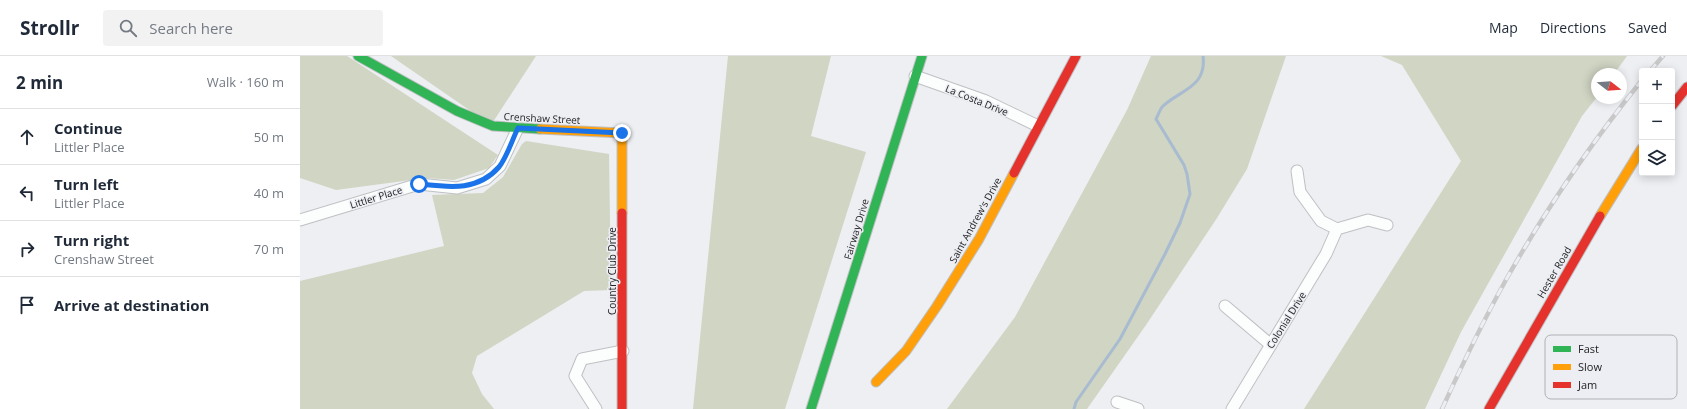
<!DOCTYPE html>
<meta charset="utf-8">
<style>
body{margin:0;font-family:"Open Sans",sans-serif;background:#f2f2f3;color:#1f2937}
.controls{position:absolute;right:12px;top:12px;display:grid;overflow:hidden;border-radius:4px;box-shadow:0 2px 10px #0003}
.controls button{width:36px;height:36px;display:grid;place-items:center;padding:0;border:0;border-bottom:1px solid #e0e1e3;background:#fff;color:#1f2937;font:20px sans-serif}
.compass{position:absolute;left:1291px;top:12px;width:36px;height:36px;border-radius:50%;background:#fff;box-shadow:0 2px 10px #0003;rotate:107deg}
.stop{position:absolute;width:12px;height:12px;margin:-9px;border:3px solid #1a73e8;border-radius:50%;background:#fff}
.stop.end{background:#1a73e8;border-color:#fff;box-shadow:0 1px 4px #0008}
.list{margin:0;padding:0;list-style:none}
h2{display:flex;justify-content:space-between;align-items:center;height:52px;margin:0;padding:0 16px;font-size:17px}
h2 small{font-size:13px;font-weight:400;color:#747a83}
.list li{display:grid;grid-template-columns:26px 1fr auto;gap:12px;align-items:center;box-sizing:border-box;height:56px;padding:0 16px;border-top:1px solid #e0e1e3}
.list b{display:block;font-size:15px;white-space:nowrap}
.list p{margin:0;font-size:13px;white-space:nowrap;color:#747a83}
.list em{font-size:13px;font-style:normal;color:#747a83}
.icon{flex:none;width:22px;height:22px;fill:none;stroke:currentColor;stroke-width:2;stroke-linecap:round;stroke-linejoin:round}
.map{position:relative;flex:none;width:1387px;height:353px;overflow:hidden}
header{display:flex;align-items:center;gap:24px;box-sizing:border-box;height:56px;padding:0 20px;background:#fff;border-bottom:1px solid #e0e1e3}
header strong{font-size:19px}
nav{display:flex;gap:22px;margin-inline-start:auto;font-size:14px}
.search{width:280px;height:36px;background:#f2f2f3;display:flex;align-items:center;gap:10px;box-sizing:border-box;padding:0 14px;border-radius:4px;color:#747a83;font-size:15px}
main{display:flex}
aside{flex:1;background:#fff}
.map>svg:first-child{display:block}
</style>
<header>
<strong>Strollr</strong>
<div class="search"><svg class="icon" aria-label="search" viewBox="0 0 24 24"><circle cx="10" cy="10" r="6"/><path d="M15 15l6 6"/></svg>Search here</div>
<nav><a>Map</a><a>Directions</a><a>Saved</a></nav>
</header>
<main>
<aside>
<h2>2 min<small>Walk · 160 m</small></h2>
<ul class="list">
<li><svg class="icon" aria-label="ahead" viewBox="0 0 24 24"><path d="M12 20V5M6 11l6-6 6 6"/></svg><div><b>Continue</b><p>Littler Place</p></div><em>50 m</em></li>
<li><svg class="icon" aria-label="left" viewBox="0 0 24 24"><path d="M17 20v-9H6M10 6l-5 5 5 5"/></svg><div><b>Turn left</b><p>Littler Place</p></div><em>40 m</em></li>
<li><svg class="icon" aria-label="right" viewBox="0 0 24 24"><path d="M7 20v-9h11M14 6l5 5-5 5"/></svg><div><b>Turn right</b><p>Crenshaw Street</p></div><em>70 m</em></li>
<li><svg class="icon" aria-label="arrive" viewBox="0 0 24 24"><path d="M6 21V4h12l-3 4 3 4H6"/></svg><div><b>Arrive at destination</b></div></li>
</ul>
</aside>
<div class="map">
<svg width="1387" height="353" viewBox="0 0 1387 353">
<rect width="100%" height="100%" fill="#edeff2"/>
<g fill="#d0d5c4">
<polygon points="0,0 47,0 198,99 189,112 154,124 126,122 36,134 0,122"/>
<polygon points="91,0 236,0 191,69"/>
<polygon points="428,0 531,0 511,80 566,96 485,353 393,353"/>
<polygon points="851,0 986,0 947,113 917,162 846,269 787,353 647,353 715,261 827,54"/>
<polygon points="1081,0 1327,0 1314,18 1297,18 1297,41 1282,60 1161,276 1125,353 1004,353 1161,105 1102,9"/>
<polygon points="226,85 309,98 311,234 284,235 177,300 172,317 182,338 194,353 0,353 0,225 144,190 132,139 183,137 203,121 222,88"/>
</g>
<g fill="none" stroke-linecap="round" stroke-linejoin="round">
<path stroke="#a8bbd0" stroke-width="3" d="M774 353 776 346 820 283 865 198 880 167 890 138 887 118 884 109 856 63C858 59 860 54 862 51 879 34 907 32 903 0"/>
<g stroke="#bfc0c3" stroke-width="13">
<g id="street">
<polyline points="615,20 686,45 738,70"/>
<polyline points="997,115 1000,136 1021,165 1037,173"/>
<polyline points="0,164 119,128 157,132 186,123 200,110 218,72"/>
<polyline points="925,250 971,289"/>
<polyline points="817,346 838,353"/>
<polyline points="296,353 275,320 282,303 323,295"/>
<polyline points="932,353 1026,198 1037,173 1068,164 1087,169"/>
</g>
</g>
<g stroke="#bfc0c3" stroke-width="11">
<g id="fast">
<polyline points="58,0 157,55 193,70 240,73"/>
<polyline points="511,353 622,0"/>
</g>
</g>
<g stroke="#bfc0c3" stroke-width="11">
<g id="slow">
<polyline points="240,73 322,77 322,157"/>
<polyline points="1300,160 1342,92"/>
<polyline points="576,326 606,295 637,250 679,183 714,117"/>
</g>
</g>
<g stroke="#bfc0c3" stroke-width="11">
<g id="jam">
<polyline points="1372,50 1387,31"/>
<polyline points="714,117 776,0"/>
<polyline points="322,157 322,353"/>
<polyline points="1189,353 1300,160"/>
</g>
</g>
<use href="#street" stroke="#fcfdfd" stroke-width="11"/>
<use href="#fast" stroke="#30b455" stroke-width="9"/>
<use href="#slow" stroke="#ff9f0a" stroke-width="9"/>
<use href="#jam" stroke="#e5322d" stroke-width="9"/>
<g stroke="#c8c8c9" stroke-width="4.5">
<g id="rail">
<polyline points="1350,15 1363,0"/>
<path d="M1142 353C1162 309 1183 265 1207 222 1246 153 1292 86 1342 24"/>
</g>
</g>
<use href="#rail" stroke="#eceef3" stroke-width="3" stroke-dasharray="9" stroke-linecap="butt"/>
</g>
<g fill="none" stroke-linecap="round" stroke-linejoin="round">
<path stroke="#1a73e8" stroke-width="5" d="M119 128C148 131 177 136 199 111 207 101 212 84 218 72L322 77"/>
</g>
<g text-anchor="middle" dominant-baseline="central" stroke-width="3" stroke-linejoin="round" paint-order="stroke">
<g font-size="10" fill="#232325" stroke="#eceef3">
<text transform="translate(677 44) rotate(22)">La Costa Drive</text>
<text transform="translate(242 62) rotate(3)">Crenshaw Street</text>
<text transform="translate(76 141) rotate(-17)">Littler Place</text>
<text transform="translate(675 164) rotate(-61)">Saint Andrew's Drive</text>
<text transform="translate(556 173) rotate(-73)">Fairway Drive</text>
<text transform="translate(312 215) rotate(-90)">Country Club Drive</text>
<text transform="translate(1254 216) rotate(-60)">Hester Road</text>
<text transform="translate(986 264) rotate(-58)">Colonial Drive</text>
</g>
</g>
<rect x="1245" y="279" width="132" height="64" rx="6" fill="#eceef3" stroke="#b0b1b5" stroke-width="1"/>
<rect x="1253" y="290" width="18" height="6" fill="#30b455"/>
<rect x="1253" y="308" width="18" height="6" fill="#ff9f0a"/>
<rect x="1253" y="326" width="18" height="6" fill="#e5322d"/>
<g font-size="11" fill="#232325">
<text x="1278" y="297">Fast</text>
<text x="1278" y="315">Slow</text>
<text x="1278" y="333">Jam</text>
</g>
</svg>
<div class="controls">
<button>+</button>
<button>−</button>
<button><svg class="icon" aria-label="layers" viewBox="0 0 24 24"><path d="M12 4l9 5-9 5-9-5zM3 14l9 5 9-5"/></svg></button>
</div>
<svg class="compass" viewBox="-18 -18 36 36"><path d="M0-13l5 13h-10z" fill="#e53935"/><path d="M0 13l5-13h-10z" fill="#747a83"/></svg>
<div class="stop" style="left:119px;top:128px"></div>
<div class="stop end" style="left:322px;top:77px"></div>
</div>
</main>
